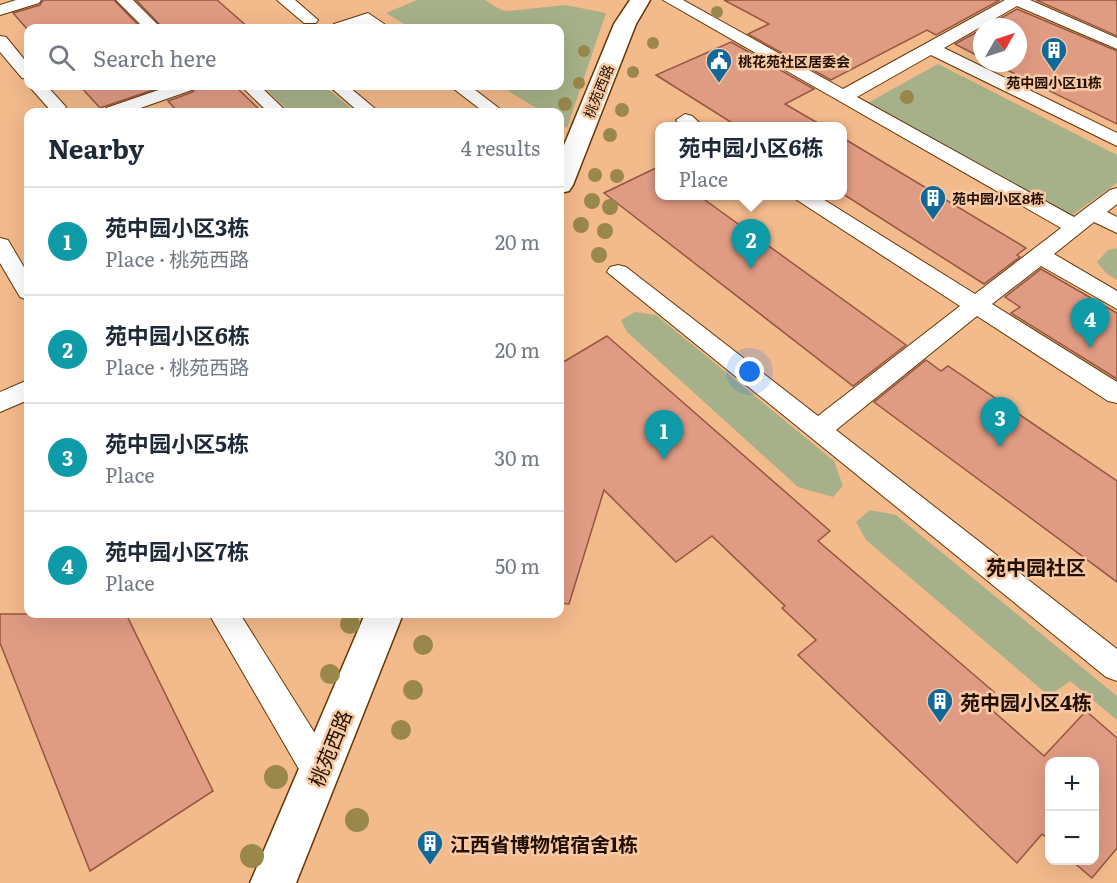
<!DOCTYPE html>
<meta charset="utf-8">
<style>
body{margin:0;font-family:Literata,"Noto Sans SC",serif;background:#f6f6f7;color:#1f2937}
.controls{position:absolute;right:18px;bottom:18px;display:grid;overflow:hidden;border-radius:12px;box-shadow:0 6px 24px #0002}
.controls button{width:54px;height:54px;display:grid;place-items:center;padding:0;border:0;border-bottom:2px solid #e0e1e3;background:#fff;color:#1f2937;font:30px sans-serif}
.compass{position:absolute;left:973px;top:18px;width:54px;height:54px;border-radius:50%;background:#fff;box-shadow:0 6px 24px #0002;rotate:51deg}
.you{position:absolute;left:750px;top:372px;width:21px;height:21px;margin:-15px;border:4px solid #fff;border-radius:50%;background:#1a73e8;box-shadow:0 0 0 9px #1a73e833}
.badge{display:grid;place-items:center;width:39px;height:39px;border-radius:50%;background:#111827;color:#fff;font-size:20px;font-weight:700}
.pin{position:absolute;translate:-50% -50px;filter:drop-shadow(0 2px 3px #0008)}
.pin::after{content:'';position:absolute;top:32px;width:21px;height:18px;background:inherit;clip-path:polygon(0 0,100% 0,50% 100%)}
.popup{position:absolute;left:655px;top:122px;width:192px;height:78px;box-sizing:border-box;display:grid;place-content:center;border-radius:12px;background:#fff;filter:drop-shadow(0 2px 4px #0005);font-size:20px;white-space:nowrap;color:#747a83}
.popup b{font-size:22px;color:#1f2937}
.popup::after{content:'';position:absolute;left:50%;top:100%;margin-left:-12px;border:12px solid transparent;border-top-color:#fff}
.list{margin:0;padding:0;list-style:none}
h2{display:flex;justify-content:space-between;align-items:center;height:78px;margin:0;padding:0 24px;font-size:26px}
h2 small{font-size:20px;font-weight:400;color:#747a83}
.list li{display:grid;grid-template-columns:39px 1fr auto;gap:18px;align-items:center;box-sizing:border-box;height:108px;padding:0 24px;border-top:2px solid #e0e1e3}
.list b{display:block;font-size:22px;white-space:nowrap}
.list p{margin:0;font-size:20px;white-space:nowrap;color:#747a83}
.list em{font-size:20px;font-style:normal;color:#747a83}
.icon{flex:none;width:33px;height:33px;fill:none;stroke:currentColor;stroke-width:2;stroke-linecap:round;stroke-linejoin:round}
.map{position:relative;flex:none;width:1117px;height:883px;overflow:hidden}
.search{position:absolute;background:#fff;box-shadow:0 6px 24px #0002;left:24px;top:24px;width:540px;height:66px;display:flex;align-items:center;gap:15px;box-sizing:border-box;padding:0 21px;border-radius:12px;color:#747a83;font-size:22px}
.panel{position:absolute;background:#fff;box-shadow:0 6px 24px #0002;left:24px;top:108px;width:540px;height:510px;border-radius:12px}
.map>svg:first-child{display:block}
</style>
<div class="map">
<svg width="1117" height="883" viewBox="0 0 1117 883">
<rect width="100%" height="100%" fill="#f3ba8b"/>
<g fill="#a6b189">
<polygon points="417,0 485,0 501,10 508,11 565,5 606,13 567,128 560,123 560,112 543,112 500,86 560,86 560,28 411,28 386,13"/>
<polygon points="938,64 1117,155 1117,183 1068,218 864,105"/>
<polygon points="263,86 324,86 356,112 290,112"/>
<polygon points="1117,248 1117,280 1107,274 1097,262 1108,250"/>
<polygon points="635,312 656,315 834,461 843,486 833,497 798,487 627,332 621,320"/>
<polygon points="870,510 896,515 1117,696 1117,720 1070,681 1049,696 866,540 856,522"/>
</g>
<g fill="#e09b83" stroke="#955640" stroke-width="1.5">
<polygon points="43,0 114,0 141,28 28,30 13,13 40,5"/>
<polygon points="136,0 217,0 249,28 163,28"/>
<polygon points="724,0 1000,0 936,35 927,30 831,80 748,34 769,24"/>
<polygon points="1036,0 1117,0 1117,36"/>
<polygon points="1017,9 1117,51 1117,124 993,63 1018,63 1018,27 985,27"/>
<polygon points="982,29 982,58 955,44"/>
<polygon points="731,42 814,89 785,104 823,126 737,126 656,75"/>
<polygon points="80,86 165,86 100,108"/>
<polygon points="197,86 235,86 262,112 178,112 168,101 193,92"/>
<polygon points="843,138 1026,248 1017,255 1020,257 984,284 843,194"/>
<polygon points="660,166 660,195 698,195 906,345 853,386 604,193"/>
<polygon points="1041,269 1117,313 1117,379 1011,313 1020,307 1005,297"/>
<polygon points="607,336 830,531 818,541 994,692 984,703 1044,756 1086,711 1117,738 1117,848 1092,878 1072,861 1095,861 1095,762 1050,762 1050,840 1042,834 1017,863 798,655 816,640 782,608 785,606 712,536 676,562 604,490 569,604 560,603 560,364"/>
<polygon points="926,360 941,371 948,366 1117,481 1117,582 874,402"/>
<polygon points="0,614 126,614 213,791 90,871 0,643"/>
</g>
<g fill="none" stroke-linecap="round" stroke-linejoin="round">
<g stroke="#653500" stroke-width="2">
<g id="service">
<polygon points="16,0 41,0 39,3 0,15 0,5"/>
<polygon points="116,0 133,0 161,28 144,28"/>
<polygon points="277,0 295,0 318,20 316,23 304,23"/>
<polygon points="663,0 683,0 843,89 1005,0 1030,0 1117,38 1117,49 1017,6 944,48 1117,133 1117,146 931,55 857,97 1074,217 1110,190 1117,188 1117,204 1107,212 1117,217 1117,233 1094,222 1054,254 1117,291 1117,309 1041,266 992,304 1117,382 1117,403 1108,401 977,316 836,430 1117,649 1117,681 1106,677 607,272 610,267 618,265 626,267 818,416 960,306 797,200 794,196 818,196 975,294 1061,228"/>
<polygon points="368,13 390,28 372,28 366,24 354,28 332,28 334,24"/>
<polygon points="0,36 6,37 28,64 28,79 22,78 0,52"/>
<polygon points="29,86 47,86 66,107 63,111 51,111"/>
<polygon points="170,86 195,86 192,90 129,112 104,112 106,108"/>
<polygon points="241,86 260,86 287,112 268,112"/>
<polygon points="329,86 348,86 379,112 359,112"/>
<polygon points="450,86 470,86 504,112 484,112"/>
<polygon points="685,114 692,116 704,127 682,127 676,120"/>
<polygon points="0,238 8,240 28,274 28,300 20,297 0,263"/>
<polygon points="28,380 28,400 0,412 0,392"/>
<polygon points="209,614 240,614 331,759 335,771 331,783 319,787 307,783"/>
</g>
</g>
<g stroke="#653500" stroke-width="3">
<g id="tertiary">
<polygon points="630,0 650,0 636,24 573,185 569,191 560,193 560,155 614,24"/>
<polygon points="365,614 403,614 296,883 250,883"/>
</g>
</g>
<use href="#service" fill="#fff" fill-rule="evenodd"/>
<use href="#tertiary" fill="#fff" fill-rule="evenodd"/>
</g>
<g fill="#99874c">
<circle cx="717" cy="12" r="6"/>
<circle cx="653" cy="43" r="6"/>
<circle cx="584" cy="51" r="6"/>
<circle cx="633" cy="72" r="6"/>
<circle cx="579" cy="83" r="6"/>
<circle cx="907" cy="97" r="7"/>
<circle cx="565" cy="104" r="7"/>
<circle cx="622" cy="110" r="7"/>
<circle cx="610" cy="135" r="7"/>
<circle cx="595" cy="175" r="7"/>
<circle cx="617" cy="176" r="7"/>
<circle cx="592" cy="201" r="8"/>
<circle cx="610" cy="207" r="8"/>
<circle cx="581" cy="225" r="8"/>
<circle cx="605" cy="231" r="8"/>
<circle cx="599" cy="255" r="8"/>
<circle cx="350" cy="624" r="10"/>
<circle cx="423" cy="645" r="10"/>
<circle cx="330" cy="674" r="10"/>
<circle cx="413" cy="690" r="10"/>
<circle cx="401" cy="730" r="10"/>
<circle cx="276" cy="777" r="12"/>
<circle cx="357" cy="820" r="12"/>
<circle cx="252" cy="856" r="12"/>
</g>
<defs>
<g id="building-pin" transform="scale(1.35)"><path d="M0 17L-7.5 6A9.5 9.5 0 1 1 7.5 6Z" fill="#116899" stroke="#f8caa4"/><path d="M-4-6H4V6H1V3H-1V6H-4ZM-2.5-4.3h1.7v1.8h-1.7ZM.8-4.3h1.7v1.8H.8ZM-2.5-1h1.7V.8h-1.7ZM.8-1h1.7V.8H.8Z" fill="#fff"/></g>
<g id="civic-pin" transform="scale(1.35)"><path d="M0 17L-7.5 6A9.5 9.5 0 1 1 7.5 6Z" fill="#116899" stroke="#f8caa4"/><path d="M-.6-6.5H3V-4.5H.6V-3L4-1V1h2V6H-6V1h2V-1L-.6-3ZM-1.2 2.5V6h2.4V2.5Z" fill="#fff"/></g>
</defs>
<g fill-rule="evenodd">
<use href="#building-pin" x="1054" y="50"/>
<use href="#civic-pin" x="719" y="61"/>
<use href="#building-pin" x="933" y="198"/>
<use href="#building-pin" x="940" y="701"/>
<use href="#building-pin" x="430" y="843"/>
</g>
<g text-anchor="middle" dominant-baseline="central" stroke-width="5" stroke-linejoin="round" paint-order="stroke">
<g font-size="14" font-weight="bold" fill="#230f00" stroke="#f8caa4" text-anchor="start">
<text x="738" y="61">桃花苑社区居委会</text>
<text x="1054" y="82" text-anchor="middle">苑中园小区11栋</text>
<text x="952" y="198">苑中园小区8栋</text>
</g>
<g font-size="14" fill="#230f00" stroke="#f8caa4">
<text transform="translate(598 91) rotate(-68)">桃苑西路</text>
</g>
<g font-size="20" font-weight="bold" fill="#230f00" stroke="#f8caa4">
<text x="1036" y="566">苑中园社区</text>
</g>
<g font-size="20" font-weight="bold" fill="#230f00" stroke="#f8caa4" text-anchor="start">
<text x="960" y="701">苑中园小区4栋</text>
<text x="450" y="843">江西省博物馆宿舍1栋</text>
</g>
<g font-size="20" fill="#230f00" stroke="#f8caa4">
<text transform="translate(329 748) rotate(-68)">桃苑西路</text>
</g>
</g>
</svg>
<div class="controls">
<button>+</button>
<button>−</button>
</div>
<svg class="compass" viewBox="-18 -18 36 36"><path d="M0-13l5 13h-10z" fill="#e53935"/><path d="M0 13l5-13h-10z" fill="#747a83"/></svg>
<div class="you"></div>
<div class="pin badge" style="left:664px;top:460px;background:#0f9aa8">1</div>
<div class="pin badge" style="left:751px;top:269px;background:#0f9aa8">2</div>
<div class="popup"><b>苑中园小区6栋</b>Place</div>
<div class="pin badge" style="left:1000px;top:447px;background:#0f9aa8">3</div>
<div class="pin badge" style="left:1090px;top:348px;background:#0f9aa8">4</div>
<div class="search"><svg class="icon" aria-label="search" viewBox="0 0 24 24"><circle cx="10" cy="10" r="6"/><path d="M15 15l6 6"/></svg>Search here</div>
<section class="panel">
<h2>Nearby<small>4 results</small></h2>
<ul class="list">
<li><span class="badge" style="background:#0f9aa8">1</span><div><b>苑中园小区3栋</b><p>Place · 桃苑西路</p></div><em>20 m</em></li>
<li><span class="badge" style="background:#0f9aa8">2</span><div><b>苑中园小区6栋</b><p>Place · 桃苑西路</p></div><em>20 m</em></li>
<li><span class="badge" style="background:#0f9aa8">3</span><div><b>苑中园小区5栋</b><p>Place</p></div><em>30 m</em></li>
<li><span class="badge" style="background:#0f9aa8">4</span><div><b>苑中园小区7栋</b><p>Place</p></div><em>50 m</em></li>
</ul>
</section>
</div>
